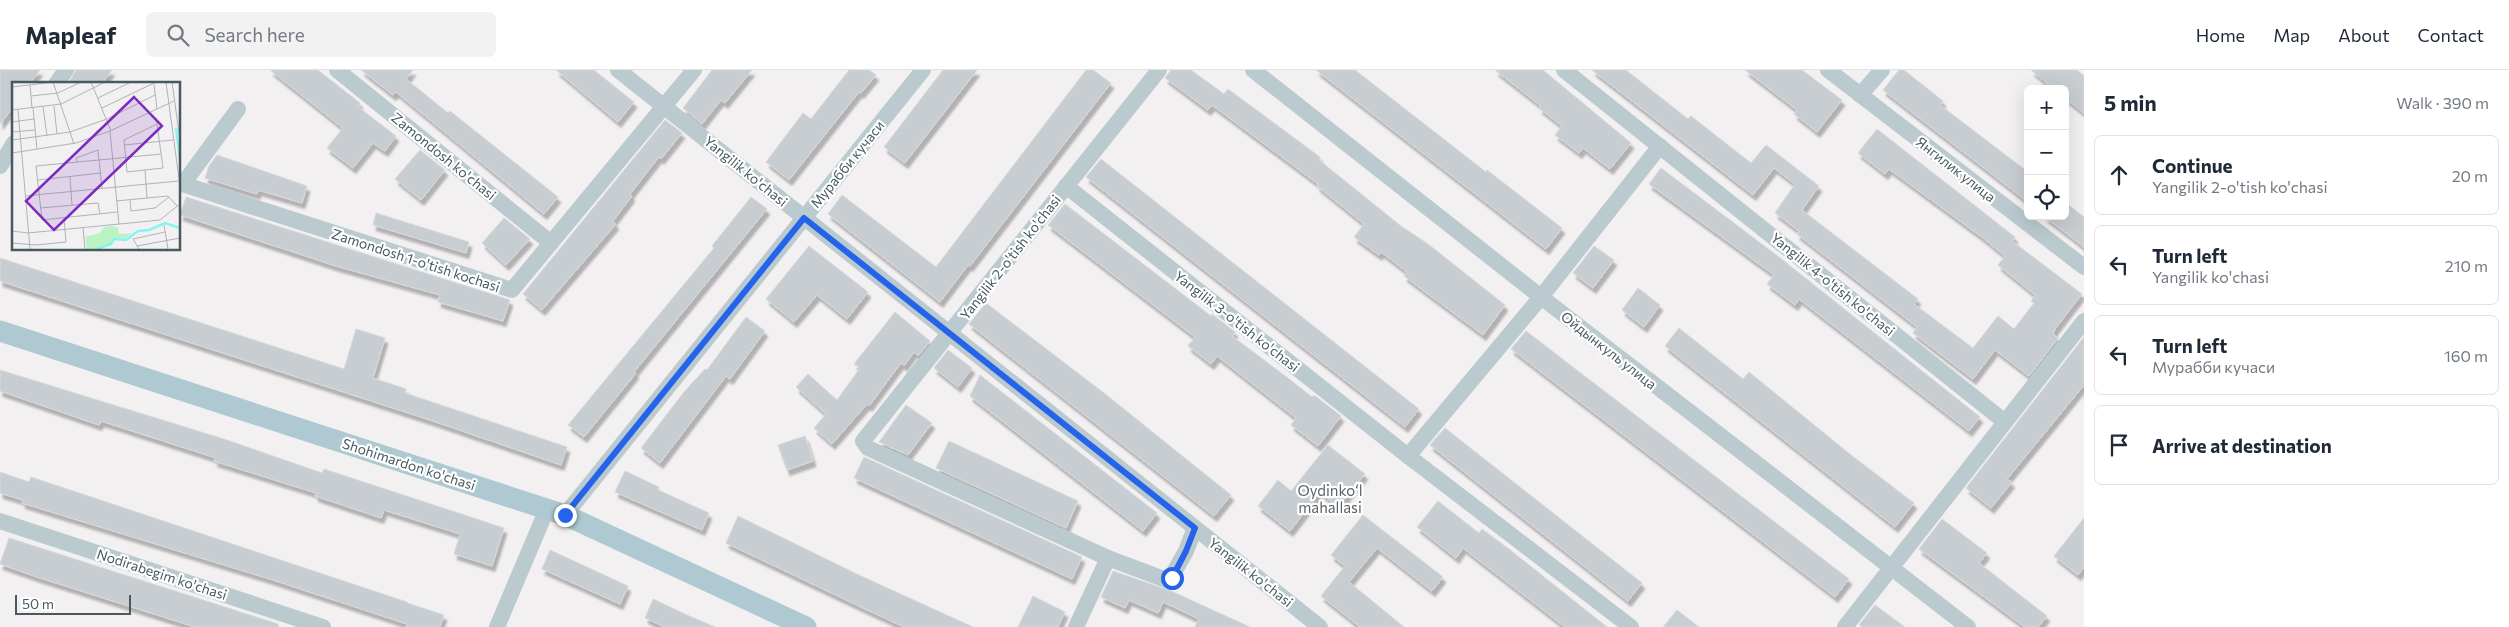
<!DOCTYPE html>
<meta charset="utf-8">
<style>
body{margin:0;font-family:Commissioner,sans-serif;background:#f2f2f3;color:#1f2937}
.controls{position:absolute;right:15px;top:15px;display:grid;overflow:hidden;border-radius:8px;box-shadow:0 5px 20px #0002}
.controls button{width:45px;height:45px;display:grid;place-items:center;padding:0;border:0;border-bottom:1px solid #e0e1e3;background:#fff;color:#1f2937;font:25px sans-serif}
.scale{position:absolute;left:15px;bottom:12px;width:116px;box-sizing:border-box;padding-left:5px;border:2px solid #465a60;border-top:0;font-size:14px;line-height:18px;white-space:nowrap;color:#465a60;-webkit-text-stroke:4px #fff;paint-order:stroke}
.stop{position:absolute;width:15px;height:15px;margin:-11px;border:4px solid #2563eb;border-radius:50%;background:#fff}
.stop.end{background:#2563eb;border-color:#fff;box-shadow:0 1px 5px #0008}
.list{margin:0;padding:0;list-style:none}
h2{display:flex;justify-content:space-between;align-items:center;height:65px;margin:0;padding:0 20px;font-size:21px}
h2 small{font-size:16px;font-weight:400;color:#747a83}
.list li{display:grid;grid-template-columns:32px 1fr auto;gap:15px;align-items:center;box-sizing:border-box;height:80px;margin:0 10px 10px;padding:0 10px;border:1px solid #e0e1e3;border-radius:8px}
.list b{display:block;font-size:19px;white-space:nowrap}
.list p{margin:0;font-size:16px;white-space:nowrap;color:#747a83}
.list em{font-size:16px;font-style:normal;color:#747a83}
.icon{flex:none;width:28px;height:28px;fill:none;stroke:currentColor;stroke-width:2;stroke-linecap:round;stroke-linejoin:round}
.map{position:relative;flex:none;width:2084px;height:557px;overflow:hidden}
header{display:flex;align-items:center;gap:30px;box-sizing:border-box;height:70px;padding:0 25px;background:#fff;border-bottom:1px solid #e0e1e3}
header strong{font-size:24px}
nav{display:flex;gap:28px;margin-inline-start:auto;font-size:18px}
.search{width:350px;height:45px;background:#f2f2f3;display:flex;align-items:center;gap:12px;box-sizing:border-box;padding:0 18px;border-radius:8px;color:#747a83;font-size:19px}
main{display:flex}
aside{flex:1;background:#fff}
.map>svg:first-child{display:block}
</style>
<header>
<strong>Mapleaf</strong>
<div class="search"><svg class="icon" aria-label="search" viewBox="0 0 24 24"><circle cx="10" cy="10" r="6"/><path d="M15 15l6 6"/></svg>Search here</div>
<nav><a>Home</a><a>Map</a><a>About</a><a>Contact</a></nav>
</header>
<main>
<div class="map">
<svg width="2084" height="557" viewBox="0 0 2084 557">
<defs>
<filter id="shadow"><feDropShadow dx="3" dy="5.5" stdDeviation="1" flood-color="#0004"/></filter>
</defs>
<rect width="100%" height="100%" fill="#f3f0f1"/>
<g fill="#c7cdd0" stroke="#d4d9dd" filter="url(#shadow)">
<polygon points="0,0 40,0 29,14 14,14 14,36 0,54"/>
<polygon points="76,0 112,0 101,14 68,14"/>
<polygon points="270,0 318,0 360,33 357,36 396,66 385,81 373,73 353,98 327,78 343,58"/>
<polygon points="361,0 413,0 406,9 448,43 450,41 558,127 544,144 396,22 393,25"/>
<polygon points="556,0 594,0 634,32 618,52"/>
<polygon points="712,0 752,0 725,33 721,30 702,54 683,38"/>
<polygon points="849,0 869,0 876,5 861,23 859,22 789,110 766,92 803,43 811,49"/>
<polygon points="943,0 977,0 905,93 884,77"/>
<polygon points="1086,0 1093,0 1111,13 970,196 968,195 940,232 828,144 842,125 936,197"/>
<polygon points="1171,0 1191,0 1224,24 1228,19 1320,87 1319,90 1401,156 1428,174 1505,235 1483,265 1404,206 1407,202 1381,182 1379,185 1354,167 1364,154 1317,116 1318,114 1212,35 1208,40 1165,8"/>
<polygon points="1316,0 1355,0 1486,102 1487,100 1562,158 1546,179"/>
<polygon points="1495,0 1543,0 1631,73 1610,99 1583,78 1579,83 1555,65 1562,56 1539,38 1541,36"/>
<polygon points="1592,0 1626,0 1688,49 1691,46 1751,93 1766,75 1819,116 1802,140 1918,229 1914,234 1973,278 1998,246 2014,259 2034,233 2031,231 2035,225 1998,195 2005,186 1983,168 1889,99 1885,104 1858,83 1877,59 2015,167 2012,171 2082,224 2055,259 2053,264 2058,268 2029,306 1995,280 1973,309 1913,263 1917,257 1797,164 1799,161 1775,143 1795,114 1774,98 1753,125"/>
<polygon points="1745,0 1802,0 1842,30 1817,62 1794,44 1797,40"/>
<polygon points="1899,0 1904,0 1943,31 1940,35 2028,102 2028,132 1883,20"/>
<polygon points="2031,0 2077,0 2084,6 2084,43 2065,28 2065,19 2054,19"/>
<polygon points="665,50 682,63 661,89 659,87 630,124 632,126 613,151 616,154 542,240 523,224"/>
<polygon points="420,80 445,100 421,130 395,109"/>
<polygon points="217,85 307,116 302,133 258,120 257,124 205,108 209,96"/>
<polygon points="1101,89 1419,339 1405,357 1086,107"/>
<polygon points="1661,98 1779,187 1980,347 1969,361 1799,229 1795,235 1767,214 1774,205 1649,114"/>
<polygon points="186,127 510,230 503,251 438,232 440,225 336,196 180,145"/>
<polygon points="751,127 767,139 634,302 636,303 584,367 568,355 714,178 712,176"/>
<polygon points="2065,132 2084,147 2084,177 2044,146 2065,146"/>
<polygon points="1065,134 1211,246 1212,244 1235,262 1232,266 1288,308 1312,327 1314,325 1341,346 1318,376 1291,355 1296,348 1217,286 1211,294 1188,276 1195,267 1048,155"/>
<polygon points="376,143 469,172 466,183 373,155"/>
<polygon points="504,148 530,169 506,195 482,173"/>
<polygon points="809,176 868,222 847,249 817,225 794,252 766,229"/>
<polygon points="1594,176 1614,190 1593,218 1573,203"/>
<polygon points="0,188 344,299 356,259 385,268 373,308 406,319 405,323 567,377 561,395 433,351 0,211"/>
<polygon points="1638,218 1660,235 1644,257 1622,240"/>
<polygon points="986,233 1104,323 1231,425 1214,446 969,254"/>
<polygon points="895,242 930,271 918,286 914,282 904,296 901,293 869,336 867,334 832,374 814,358 826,344 796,317 808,304 837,330 860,298 854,294"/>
<polygon points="746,247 765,261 730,309 726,306 660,393 641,378 684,322 705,299 707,300"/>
<polygon points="1679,258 1743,309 1749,302 1851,385 1914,433 1895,457 1665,276"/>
<polygon points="1526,261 1849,509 1835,527 1511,279"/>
<polygon points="2084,267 2084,315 2007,409 2012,412 1991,438 1966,418"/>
<polygon points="948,280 972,298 958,317 934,298"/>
<polygon points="0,300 224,369 322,403 324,399 504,458 492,496 454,484 460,464 384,440 381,448 315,426 316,423 214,391 216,388 101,351 99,355 0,321"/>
<polygon points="980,305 1157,443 1143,461 970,326"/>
<polygon points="906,335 932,353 908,385 879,372"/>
<polygon points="1445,358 1642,513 1628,531 1430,375"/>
<polygon points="805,366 813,391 787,400 778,375"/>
<polygon points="949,371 1078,431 1066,458 936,398"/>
<polygon points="1328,375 1365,404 1338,437 1320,422 1290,461 1258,436 1278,410 1291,421"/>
<polygon points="864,387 1082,487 1072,509 854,408"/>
<polygon points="625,401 659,417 658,420 709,443 702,460 615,422"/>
<polygon points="0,402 29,412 31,407 407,532 407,533 444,545 440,557 406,557 407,554 273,510 22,433 23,430 0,423"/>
<polygon points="1438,431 1479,463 1482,459 1509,479 1607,557 1565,557 1463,478 1456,488 1417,457"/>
<polygon points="1363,445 1443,507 1432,521 1377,478 1349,512 1404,557 1360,557 1321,526 1345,496 1331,485"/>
<polygon points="738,446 861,506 973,557 904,557 863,538 726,473"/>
<polygon points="2084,448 2084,497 2078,505 2054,486"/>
<polygon points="1942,449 1987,483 1979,493 2047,546 2038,557 2025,557 1919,479"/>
<polygon points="9,468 278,554 278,557 195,557 37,507 0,494"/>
<polygon points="550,480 628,516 620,534 542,499"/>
<polygon points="1113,501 1171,521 1250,557 1195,557 1199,549 1163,532 1158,543 1129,530 1125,538 1101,527"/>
<polygon points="1033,526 1065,542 1058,557 1018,557"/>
<polygon points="653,529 687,545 715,557 665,557 645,548"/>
<polygon points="1875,535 1905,557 1863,557 1859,555"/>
<polygon points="1677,540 1699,557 1663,557"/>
</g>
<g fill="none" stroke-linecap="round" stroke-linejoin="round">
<g stroke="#bacacf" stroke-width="16">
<polyline points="337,0 551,173"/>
<polyline points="618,0 1320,557"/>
<polyline points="1159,0 863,371 868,378 1108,488 1169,511 1186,481 1195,458"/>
<polyline points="1253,0 1541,227 1968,557"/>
<polyline points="1564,0 2005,352"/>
<polyline points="1828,0 2084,197"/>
<polyline points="56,14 66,0"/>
<polyline points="1860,25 1882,0"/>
<polyline points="0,96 14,73"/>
<polyline points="179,113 512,220 694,0"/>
<polyline points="183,114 238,39"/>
<polyline points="1066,116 1408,386 1631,557"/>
<polyline points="1408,386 1541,227 1660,76"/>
<polyline points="565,445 923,0"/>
<polyline points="0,451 323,557"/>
<polyline points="497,557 547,439"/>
<polyline points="1076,557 1108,488"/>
<polyline points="1845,557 2084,251"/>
</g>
<polyline stroke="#aec9d2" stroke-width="21" points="0,261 565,445 806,557"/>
</g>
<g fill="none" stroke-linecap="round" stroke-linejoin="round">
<polyline stroke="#2563eb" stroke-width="6" points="565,445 804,148 1195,458 1186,481 1172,508"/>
</g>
<g text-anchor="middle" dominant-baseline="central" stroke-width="4.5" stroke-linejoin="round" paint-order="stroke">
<g font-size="14" fill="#465a60" stroke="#fff">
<text transform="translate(444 86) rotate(39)">Zamondosh ko'chasi</text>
<text transform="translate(847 94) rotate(-51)">Мурабби кучаси</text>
<text transform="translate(1956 99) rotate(38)">Янгилик улица</text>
<text transform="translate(746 101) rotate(39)">Yangilik ko'chasi</text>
<text transform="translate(1010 187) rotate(-52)">Yangilik 2-o'tish ko'chasi</text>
<text transform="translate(416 190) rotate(18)">Zamondosh 1-o'tish kochasi</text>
<text transform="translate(1833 214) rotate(39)">Yangilik 4-o'tish ko'chasi</text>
<text transform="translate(1237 251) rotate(38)">Yangilik 3-o'tish ko'chasi</text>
<text transform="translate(1609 280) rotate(38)">Ойдынкуль улица</text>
<text transform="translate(409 394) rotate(18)">Shohimardon ko'chasi</text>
<text transform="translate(1251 502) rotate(38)">Yangilik ko'chasi</text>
<text transform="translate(162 504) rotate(18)">Nodirabegim ko'chasi</text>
</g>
<g font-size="15" fill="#5c6366" stroke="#fff">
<text x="1330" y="420">Oydinkoʻl<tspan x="1330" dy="17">mahallasi</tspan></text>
</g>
</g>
<g transform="translate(12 12)">
<rect width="168" height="168" fill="#f3f0f1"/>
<path d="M101 144 106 146 107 152 120 151 114 156 101 157 99 161 84 167H75L73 155 88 151 92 145Z" fill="#bbf4c3"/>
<path fill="none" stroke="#84f5f1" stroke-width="2.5" d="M164 46 168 77M85 167 99 162 102 157 114 158 126 149 137 148 153 141 168 146"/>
<path fill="none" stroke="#aeb4b7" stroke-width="1" d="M41 0 62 62M79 0 99 49M154 0 168 104M160 0 168 58M142 2 145 27M18 3 20 26M0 5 42 0M19 14 46 11 69 0M86 16 119 0M42 24 45 52M31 25 35 54M21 26 25 67M90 26 142 1M0 28 49 22 93 0M6 28 18 167M144 36 145 42 151 86 115 90 112 58 145 42M0 40 22 37M98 49 107 142M0 50 23 48M0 58 58 50 95 37 143 13M112 63 161 58M0 71 64 61 98 49 162 19M65 80 64 76 86 68 90 106M133 88 135 116M58 95 60 123M26 98 89 91M13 114 166 99M118 117 119 129 143 126 157 115M104 119 156 114 165 124M28 126 86 121 88 132M105 130 30 138 24 84 149 72M152 143 156 167M71 146 73 167M0 149 16 151 148 138 168 122M0 161 24 163 54 160 52 136M125 164 168 156M127 167 121 157 153 150"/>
<path fill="#7b2cbf" fill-opacity="0.15" stroke="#7b2cbf" stroke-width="2.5" d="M122 15 150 44 42 148 14 119Z"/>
<rect width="168" height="168" fill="none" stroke="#465a60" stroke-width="2.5"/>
</g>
</svg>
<div class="controls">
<button>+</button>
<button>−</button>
<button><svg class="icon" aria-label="locate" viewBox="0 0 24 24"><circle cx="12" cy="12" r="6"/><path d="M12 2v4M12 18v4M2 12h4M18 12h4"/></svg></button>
</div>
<div class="scale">50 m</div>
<div class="stop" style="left:1172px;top:508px"></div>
<div class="stop end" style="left:565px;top:445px"></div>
</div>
<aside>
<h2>5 min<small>Walk · 390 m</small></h2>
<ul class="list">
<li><svg class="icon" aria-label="ahead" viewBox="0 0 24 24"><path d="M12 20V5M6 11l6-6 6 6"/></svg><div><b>Continue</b><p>Yangilik 2-o'tish ko'chasi</p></div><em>20 m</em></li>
<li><svg class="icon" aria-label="left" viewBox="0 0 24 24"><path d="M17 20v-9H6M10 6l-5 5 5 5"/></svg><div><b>Turn left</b><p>Yangilik ko'chasi</p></div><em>210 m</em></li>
<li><svg class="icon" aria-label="left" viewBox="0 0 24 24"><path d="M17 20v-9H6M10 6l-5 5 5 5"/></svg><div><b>Turn left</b><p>Мурабби кучаси</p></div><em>160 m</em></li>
<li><svg class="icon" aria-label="arrive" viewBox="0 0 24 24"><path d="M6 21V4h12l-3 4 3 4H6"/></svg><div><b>Arrive at destination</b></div></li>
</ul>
</aside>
</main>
